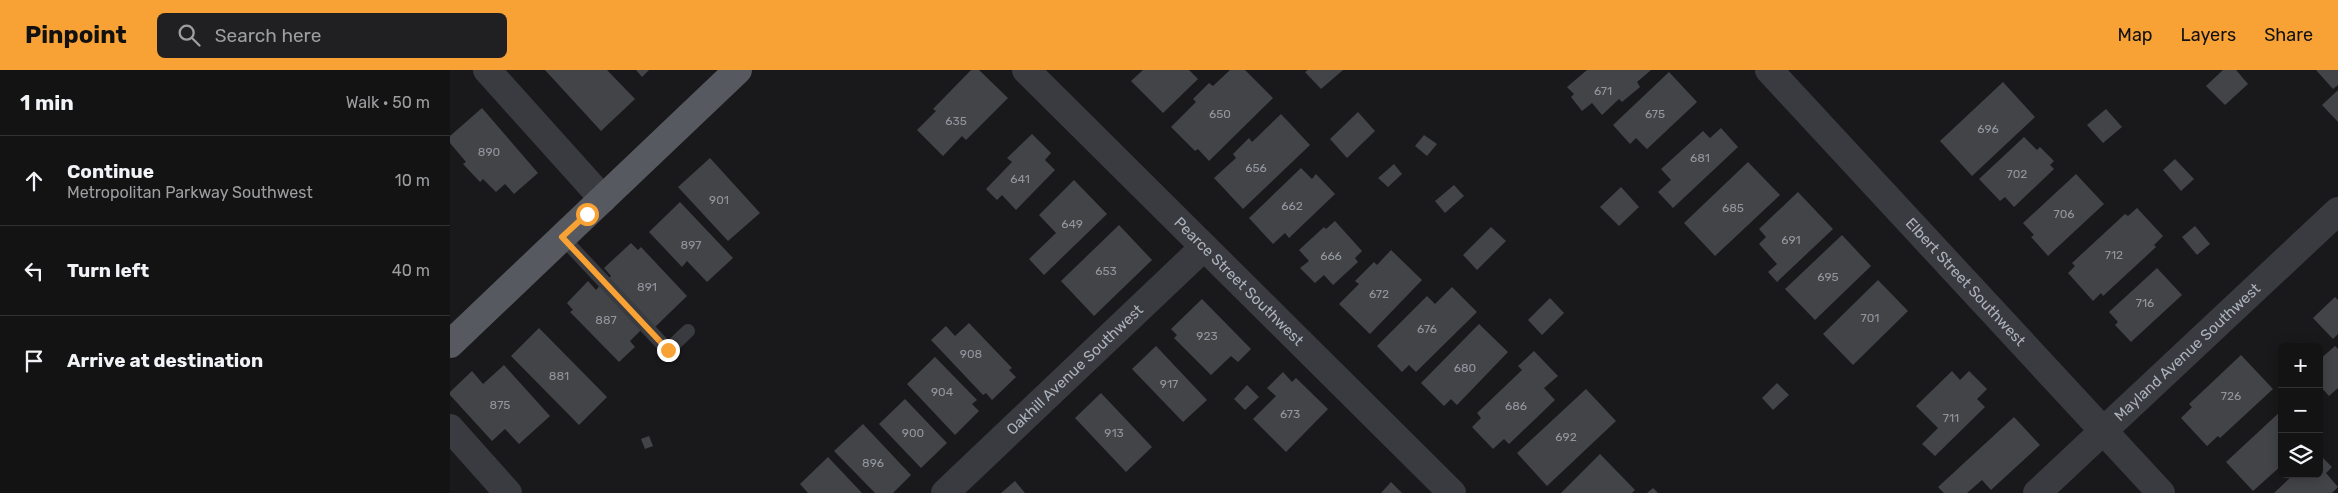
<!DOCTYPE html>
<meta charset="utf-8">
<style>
body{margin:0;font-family:Rubik,sans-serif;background:#202022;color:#f1f3f6}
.controls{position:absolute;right:15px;bottom:15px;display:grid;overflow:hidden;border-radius:8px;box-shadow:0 2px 12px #0003}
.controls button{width:45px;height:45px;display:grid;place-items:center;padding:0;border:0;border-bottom:1px solid #323234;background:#131314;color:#f1f3f6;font:25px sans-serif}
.stop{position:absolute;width:15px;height:15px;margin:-11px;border:4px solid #f8a134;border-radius:50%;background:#fff}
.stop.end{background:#f8a134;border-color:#fff;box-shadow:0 1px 5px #0008}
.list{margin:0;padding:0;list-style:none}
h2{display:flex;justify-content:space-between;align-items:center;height:65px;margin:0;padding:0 20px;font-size:21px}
h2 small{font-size:16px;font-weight:400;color:#9d9ea0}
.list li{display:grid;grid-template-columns:32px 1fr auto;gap:15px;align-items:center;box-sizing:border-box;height:90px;padding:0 20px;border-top:1px solid #323234}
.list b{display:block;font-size:19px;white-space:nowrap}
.list p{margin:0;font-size:16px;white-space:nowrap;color:#9d9ea0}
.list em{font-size:16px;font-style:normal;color:#9d9ea0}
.icon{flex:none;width:28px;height:28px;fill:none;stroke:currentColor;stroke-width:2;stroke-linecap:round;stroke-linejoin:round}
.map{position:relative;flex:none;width:1888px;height:423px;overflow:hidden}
header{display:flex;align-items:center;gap:30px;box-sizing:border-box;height:70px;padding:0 25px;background:#f8a134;color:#111}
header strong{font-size:24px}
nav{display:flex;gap:28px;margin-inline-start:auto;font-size:18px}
.search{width:350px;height:45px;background:#202022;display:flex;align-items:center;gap:12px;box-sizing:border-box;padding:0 18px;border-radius:8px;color:#9d9ea0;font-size:19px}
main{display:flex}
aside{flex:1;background:#131314}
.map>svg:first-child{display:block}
</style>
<header>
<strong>Pinpoint</strong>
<div class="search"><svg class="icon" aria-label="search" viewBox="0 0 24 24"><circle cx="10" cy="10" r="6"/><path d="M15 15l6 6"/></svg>Search here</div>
<nav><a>Map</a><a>Layers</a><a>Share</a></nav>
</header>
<main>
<aside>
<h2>1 min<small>Walk · 50 m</small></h2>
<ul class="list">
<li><svg class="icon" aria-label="ahead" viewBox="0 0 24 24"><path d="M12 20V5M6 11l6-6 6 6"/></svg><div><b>Continue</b><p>Metropolitan Parkway Southwest</p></div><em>10 m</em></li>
<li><svg class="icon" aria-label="left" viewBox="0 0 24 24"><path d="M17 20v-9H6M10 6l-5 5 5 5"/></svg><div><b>Turn left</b></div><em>40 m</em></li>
<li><svg class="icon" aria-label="arrive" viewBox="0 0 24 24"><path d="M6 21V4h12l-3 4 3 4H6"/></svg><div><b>Arrive at destination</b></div></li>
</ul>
</aside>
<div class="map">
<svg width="1888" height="423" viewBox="0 0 1888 423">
<rect width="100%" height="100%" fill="#19191b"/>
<g fill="#434448">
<polygon points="95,0 157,0 185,29 151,61"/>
<polygon points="186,0 199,0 192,7"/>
<polygon points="521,0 529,0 558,28 516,70 512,66 493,86 467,60 486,41 483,39"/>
<polygon points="693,0 739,0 748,9 713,43 681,11"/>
<polygon points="780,0 795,0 823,28 759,91 748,79 745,81 721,57 746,32 743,29 759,13 763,16"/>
<polygon points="858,0 893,0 871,19 855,2"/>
<polygon points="1137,0 1201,0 1187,12 1190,17 1172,32 1169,29 1152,45 1142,33 1132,41 1121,27 1124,24 1117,17"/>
<polygon points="1773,0 1786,0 1798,14 1775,35 1756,16"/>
<polygon points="1866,0 1888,0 1888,15 1883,19"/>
<polygon points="1219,2 1247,32 1197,79 1186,68 1180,74 1163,55"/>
<polygon points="1553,12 1585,47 1522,106 1490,71"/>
<polygon points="1888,20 1888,52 1872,35"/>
<polygon points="32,38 88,103 64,124 55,114 46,122 33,109 30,112 13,94 16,92 0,73 0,66"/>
<polygon points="1656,39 1672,57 1653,73 1637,55"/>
<polygon points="908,42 925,61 897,88 880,69"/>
<polygon points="831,44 860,75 793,139 764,108 786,88 783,84 799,68 802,72"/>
<polygon points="1271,58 1288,77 1223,138 1208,122 1221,110 1211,99 1253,61 1260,68"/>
<polygon points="582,64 601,83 595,90 605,100 566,140 552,125 547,130 536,119 562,92 557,88"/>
<polygon points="974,65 987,74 977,86 965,76"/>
<polygon points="1574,67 1587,80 1590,77 1604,91 1600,95 1604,99 1564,137 1555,127 1550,131 1529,109"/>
<polygon points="260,88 310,143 278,171 228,117"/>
<polygon points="1725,89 1744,109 1731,121 1713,100"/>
<polygon points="1298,92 1330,125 1265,186 1234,153"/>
<polygon points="944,94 952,104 938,117 928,108"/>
<polygon points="851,98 862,109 866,104 885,124 839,168 835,163 823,174 799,148"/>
<polygon points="1626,104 1654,134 1598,186 1581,167 1584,165 1573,153"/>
<polygon points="624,110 657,144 594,205 579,189 606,163 589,145"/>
<polygon points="1004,115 1014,126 995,143 985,131"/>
<polygon points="1171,117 1189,137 1169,156 1150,137"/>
<polygon points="1348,122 1383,159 1327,212 1318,202 1327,194 1309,174 1316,167 1309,159"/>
<polygon points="230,132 283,188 257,212 237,191 232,197 199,162"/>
<polygon points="1687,138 1713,166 1704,175 1706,177 1653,226 1651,223 1643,231 1618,203 1625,196 1622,193 1675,144 1678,146"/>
<polygon points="885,151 912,181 905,188 908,192 883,215 874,205 865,213 850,198 859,191 849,180 874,157 876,159"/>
<polygon points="669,155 702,190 644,246 611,211"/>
<polygon points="1745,156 1760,174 1747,185 1732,167"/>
<polygon points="1041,157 1056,171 1027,200 1013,185"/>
<polygon points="1392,165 1421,196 1365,250 1335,219"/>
<polygon points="181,173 188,180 191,177 237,226 204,258 158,209 161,206 154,198"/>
<polygon points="941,180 972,210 920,264 889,234 909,214 905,211 924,192 927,195"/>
<polygon points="1707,198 1732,225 1681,272 1665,255 1668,252 1659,242"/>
<polygon points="1428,210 1458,241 1403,295 1373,264"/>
<polygon points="138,211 146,220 150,215 192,259 180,271 185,277 169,292 120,242 123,240 117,233"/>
<polygon points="1002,217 1027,242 966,302 959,295 952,302 927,276 977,226 985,234"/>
<polygon points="1885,227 1888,230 1888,264 1883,269 1863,248"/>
<polygon points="1100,228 1114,243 1092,265 1078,250"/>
<polygon points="752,229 801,279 788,292 781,286 761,305 724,268 727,265 721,259"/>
<polygon points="519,253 562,298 559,300 566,307 542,330 536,323 533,325 481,270 496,256 505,266"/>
<polygon points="1029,254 1058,282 1007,335 1001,329 994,336 971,313"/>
<polygon points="89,258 157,327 129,355 61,286"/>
<polygon points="706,276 757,330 733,352 682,299"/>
<polygon points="1885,276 1888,279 1888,318 1879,326 1869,315 1869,290"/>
<polygon points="1084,281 1108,306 1094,318 1105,330 1059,374 1054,369 1043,379 1022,357 1031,348 1027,343 1072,300 1068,296"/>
<polygon points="1791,285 1823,319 1770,368 1768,366 1757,376 1731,348 1742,337 1739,334"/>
<polygon points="485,287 527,330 522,334 529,341 505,365 457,314"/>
<polygon points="54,295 100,346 69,374 55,359 42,371 0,325 0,322 22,301 33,314"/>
<polygon points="1502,301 1510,310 1519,301 1537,319 1527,329 1535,337 1485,386 1472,374 1488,358 1466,336"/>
<polygon points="833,302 842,312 846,308 878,339 836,382 803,349 826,326 817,318"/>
<polygon points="1327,313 1339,325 1323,340 1312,328"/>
<polygon points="797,315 809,327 795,340 784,329"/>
<polygon points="1136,319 1166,351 1097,416 1067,383"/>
<polygon points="651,323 702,377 676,402 625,348"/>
<polygon points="455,329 497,373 471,398 429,354"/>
<polygon points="1832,340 1832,395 1803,421 1776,392"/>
<polygon points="1564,347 1590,375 1541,420 1532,410 1517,423 1494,423 1488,417"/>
<polygon points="413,354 461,405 443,423 425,423 384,381"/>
<polygon points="199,366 203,376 195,379 191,369"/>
<polygon points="1150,384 1185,420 1182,423 1111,423"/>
<polygon points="1869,384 1882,397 1876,403 1888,417 1882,423 1824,423 1844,404 1869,404"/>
<polygon points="378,387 412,423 358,423 350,414"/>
<polygon points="565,411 575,423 551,423"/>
<polygon points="941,412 952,423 931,423"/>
<polygon points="1203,418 1208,423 1197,423"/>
</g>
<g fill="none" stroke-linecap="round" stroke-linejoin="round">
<polyline stroke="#3a3b40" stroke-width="14" points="112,167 218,280 238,261"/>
<g stroke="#3a3b40" stroke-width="28">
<polyline points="37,0 153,129"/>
<path id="s1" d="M576 0 1002 423"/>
<path id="s2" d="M1319 0 1711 423"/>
<polyline points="0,358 58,423"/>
<path id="s3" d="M495 423 754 177"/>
<path id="s4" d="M1587 423 1888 141"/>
</g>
<polyline stroke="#56595f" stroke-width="28" points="0,274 288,0"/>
</g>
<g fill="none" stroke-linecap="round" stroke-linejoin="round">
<polyline stroke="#f8a134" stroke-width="6" points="137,144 112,167 218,280"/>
</g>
<g text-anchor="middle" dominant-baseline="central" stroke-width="4" stroke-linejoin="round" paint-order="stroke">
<g font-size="12" fill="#91969e">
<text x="1153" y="21">671</text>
<text x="770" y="44">650</text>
<text x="1205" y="44">675</text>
<text x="506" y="51">635</text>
<text x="1538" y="59">696</text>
<text x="39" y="82">890</text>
<text x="1250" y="88">681</text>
<text x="806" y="98">656</text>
<text x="1567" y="104">702</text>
<text x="570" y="109">641</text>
<text x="269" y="130">901</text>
<text x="842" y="136">662</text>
<text x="1283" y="138">685</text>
<text x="1614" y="144">706</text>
<text x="622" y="154">649</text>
<text x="1341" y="170">691</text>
<text x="241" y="175">897</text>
<text x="1664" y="185">712</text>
<text x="881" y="186">666</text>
<text x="656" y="201">653</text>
<text x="1378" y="207">695</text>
<text x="197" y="217">891</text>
<text x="929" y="224">672</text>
<text x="1695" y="233">716</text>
<text x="1420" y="248">701</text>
<text x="156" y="250">887</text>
<text x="977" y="259">676</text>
<text x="757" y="266">923</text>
<text x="521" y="284">908</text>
<text x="1015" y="298">680</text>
<text x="109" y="306">881</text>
<text x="719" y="314">917</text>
<text x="492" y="322">904</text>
<text x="1781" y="326">726</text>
<text x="50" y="335">875</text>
<text x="1066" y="336">686</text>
<text x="840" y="344">673</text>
<text x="1501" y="348">711</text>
<text x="463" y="363">900</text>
<text x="664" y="363">913</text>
<text x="1116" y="367">692</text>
<text x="423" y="393">896</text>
</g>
<g font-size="15" fill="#abb2bb" stroke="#141416">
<text stroke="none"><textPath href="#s2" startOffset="289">Elbert Street Southwest</textPath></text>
<text stroke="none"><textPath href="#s1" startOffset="300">Pearce Street Southwest</textPath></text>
<text stroke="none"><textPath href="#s4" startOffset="206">Mayland Avenue Southwest</textPath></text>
<text stroke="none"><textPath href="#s3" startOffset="179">Oakhill Avenue Southwest</textPath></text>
</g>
</g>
</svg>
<div class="controls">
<button>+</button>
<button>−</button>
<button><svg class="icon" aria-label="layers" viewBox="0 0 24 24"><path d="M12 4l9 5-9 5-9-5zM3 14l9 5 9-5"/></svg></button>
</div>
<div class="stop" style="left:137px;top:144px"></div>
<div class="stop end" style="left:218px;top:280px"></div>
</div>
</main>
